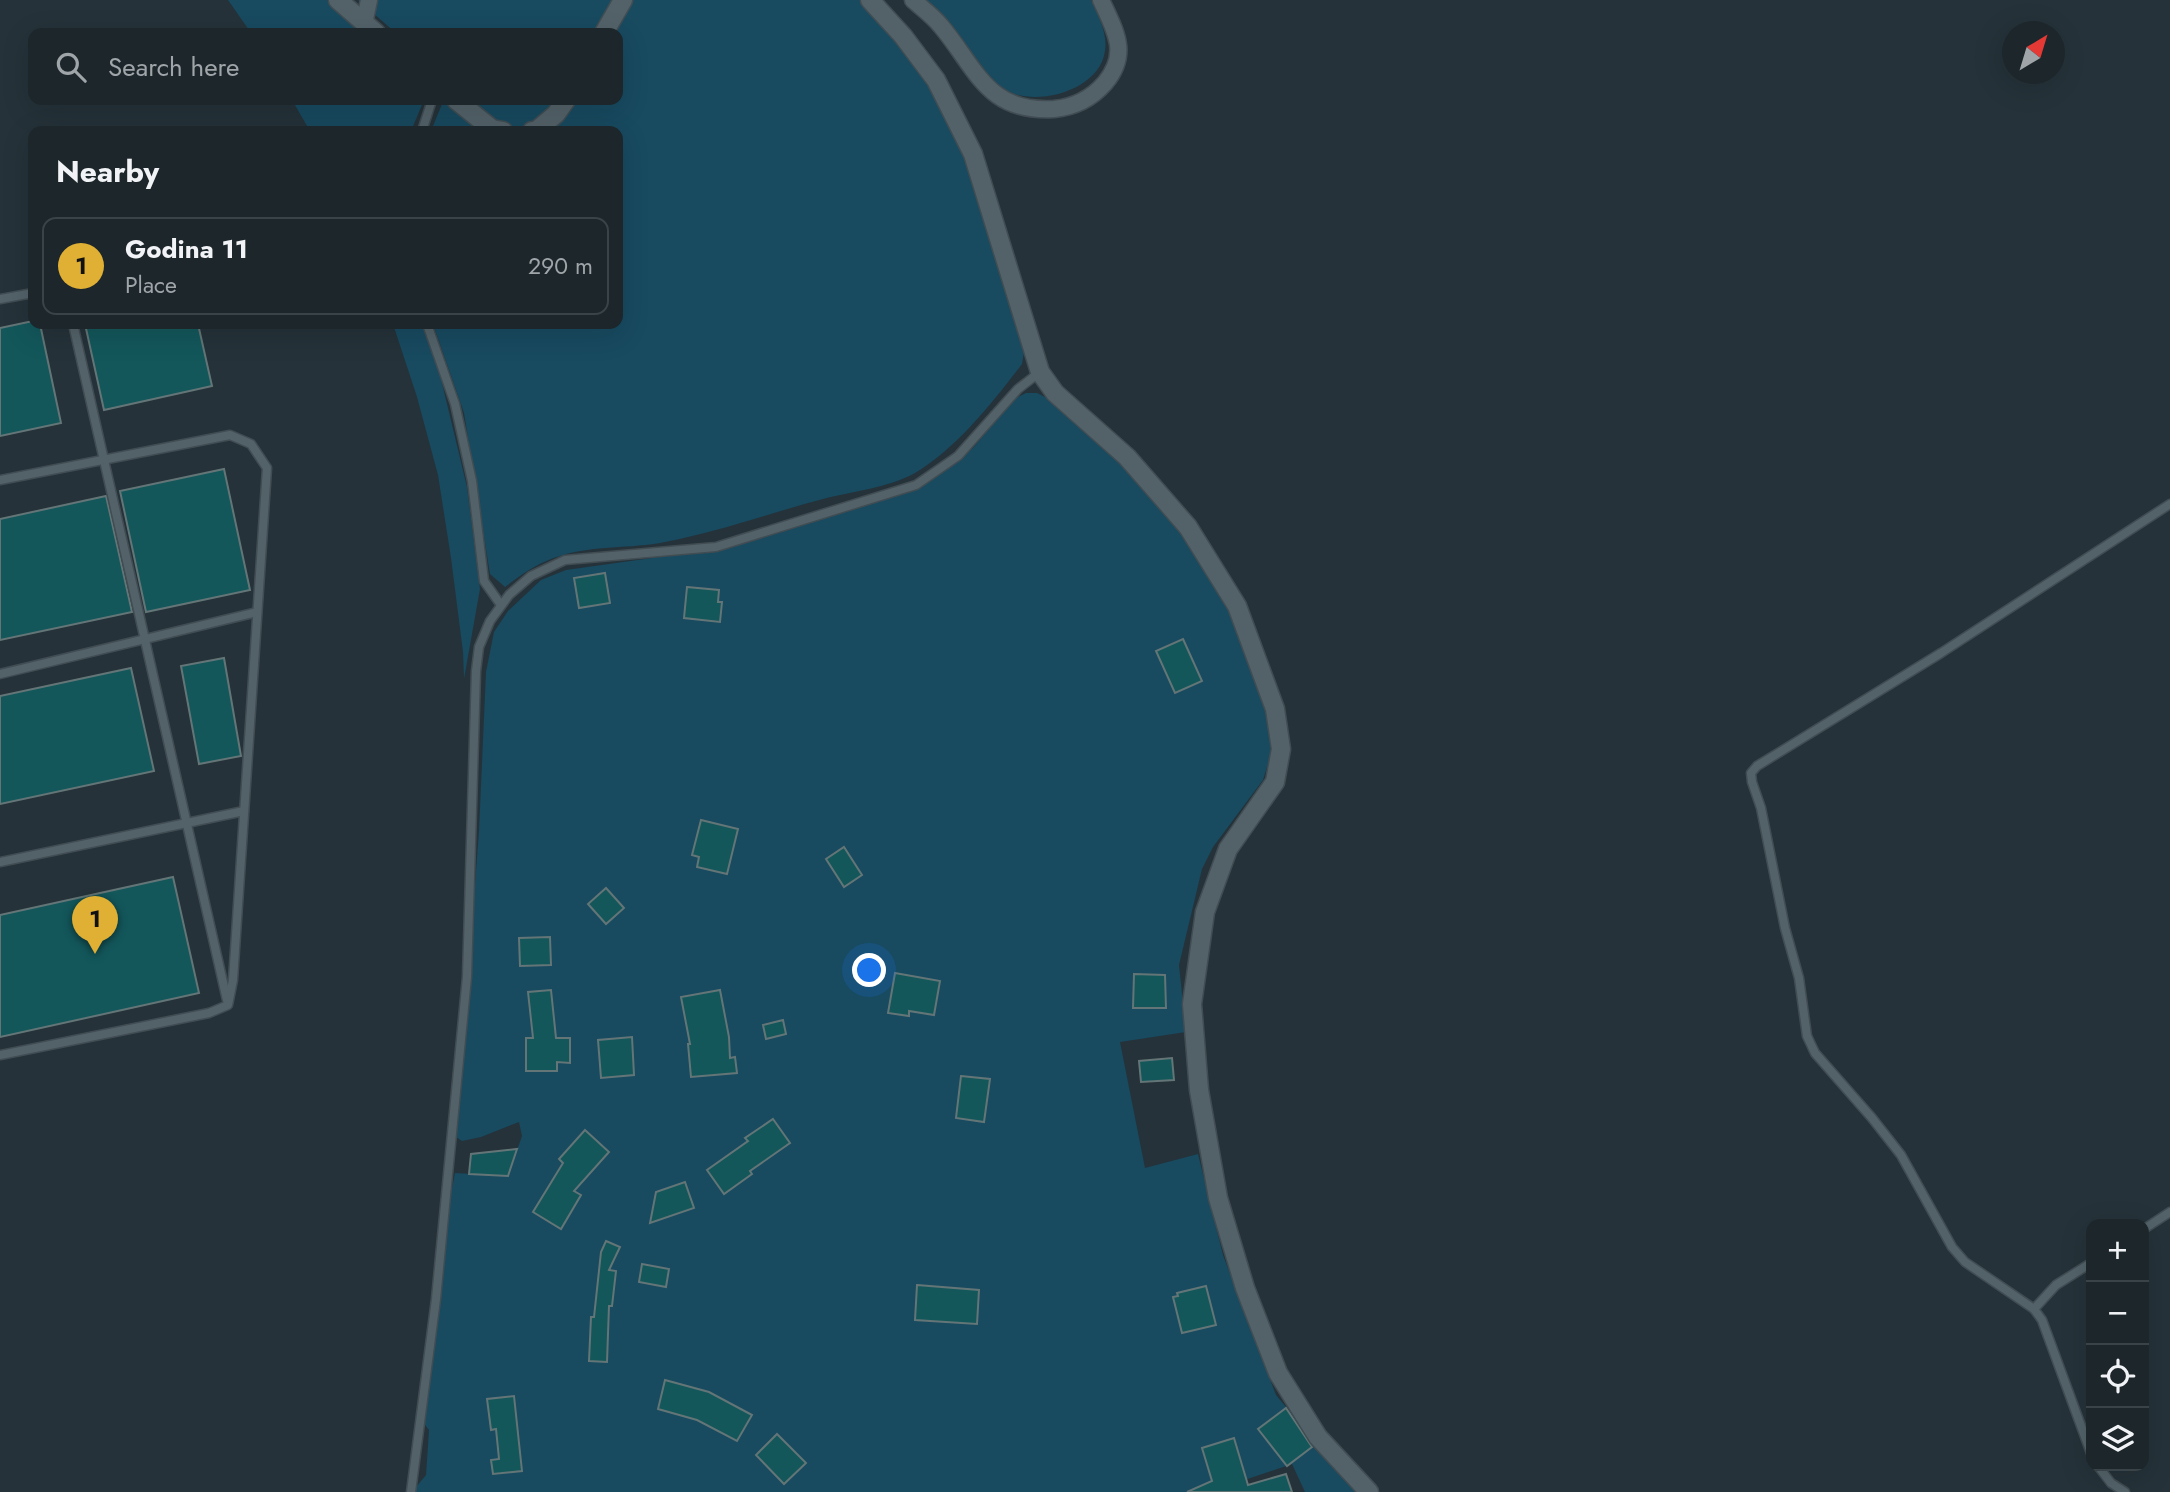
<!DOCTYPE html>
<meta charset="utf-8">
<style>
body{margin:0;font-family:Jost,sans-serif;background:#293237;color:#f1f3f6}
.controls{position:absolute;right:21px;bottom:21px;display:grid;overflow:hidden;border-radius:14px;box-shadow:0 7px 28px #0002}
.controls button{width:63px;height:63px;display:grid;place-items:center;padding:0;border:0;border-bottom:2px solid #3a4347;background:#1c262b;color:#f1f3f6;font:35px sans-serif}
.compass{position:absolute;left:2002px;top:21px;width:63px;height:63px;border-radius:50%;background:#1c262b;box-shadow:0 7px 28px #0002;rotate:38deg}
.you{position:absolute;left:870px;top:971px;width:24px;height:24px;margin:-18px;border:5px solid #fff;border-radius:50%;background:#1a73e8;box-shadow:0 0 0 10px #1a73e833}
.badge{display:grid;place-items:center;width:46px;height:46px;border-radius:50%;background:#e0b034;color:#111;font-size:23px;font-weight:700}
.pin{position:absolute;translate:-50% -58px;filter:drop-shadow(0 2px 4px #0008)}
.pin::after{content:'';position:absolute;top:37px;width:24px;height:21px;background:inherit;clip-path:polygon(0 0,100% 0,50% 100%)}
.list{margin:0;padding:0;list-style:none}
h2{display:flex;justify-content:space-between;align-items:center;height:91px;margin:0;padding:0 28px;font-size:30px}
h2 small{font-size:23px;font-weight:400;color:#a0a5a9}
.list li{display:grid;grid-template-columns:46px 1fr auto;gap:21px;align-items:center;box-sizing:border-box;height:98px;margin:0 14px 14px;padding:0 14px;border:2px solid #3a4347;border-radius:14px}
.list b{display:block;font-size:26px;white-space:nowrap}
.list p{margin:0;font-size:23px;white-space:nowrap;color:#a0a5a9}
.list em{font-size:23px;font-style:normal;color:#a0a5a9}
.icon{flex:none;width:38px;height:38px;fill:none;stroke:currentColor;stroke-width:2;stroke-linecap:round;stroke-linejoin:round}
.map{position:relative;flex:none;width:2170px;height:1492px;overflow:hidden}
.search{position:absolute;background:#1c262b;box-shadow:0 7px 28px #0002;left:28px;top:28px;width:595px;height:77px;display:flex;align-items:center;gap:18px;box-sizing:border-box;padding:0 24px;border-radius:14px;color:#a0a5a9;font-size:26px}
.panel{position:absolute;background:#1c262b;box-shadow:0 7px 28px #0002;left:28px;top:126px;width:595px;height:203px;border-radius:14px}
.map>svg:first-child{display:block}
</style>
<div class="map">
<svg width="2170" height="1492" viewBox="0 0 2170 1492">
<rect width="100%" height="100%" fill="#253239"/>
<g fill="#184a60">
<polygon points="228,0 327,0 363,33 251,33"/>
<path d="M358 0H864L918 57 960 131 1024 352 1022 364C992 403 958 447 915 473 888 488 853 491 823 499 770 513 719 532 665 542 631 549 593 545 560 556 539 562 522 574 505 587L490 574 464 413 433 324H618V131H431L442 104H446L450 100H618V33H396Z"/>
<path d="M922 0H1091C1098 16 1108 33 1105 51 1100 90 1038 107 1007 91 992 83 983 69 972 57 956 38 939 19 922 0Z"/>
<polygon points="292,100 424,100 411,131 310,131"/>
<polygon points="393,324 421,324 435,354 467,487 480,589 464,679 463,652 451,558 438,475 417,397"/>
<polygon points="1026,393 1037,393 1049,399 1114,454 1194,547 1222,592 1264,708 1271,735 1270,758 1263,780 1213,847 1202,869 1179,965 1186,1032 1120,1042 1145,1168 1198,1154 1223,1255 1276,1395 1330,1460 1363,1492 1305,1492 1292,1464 1209,1492 416,1492 416,1487 426,1475 429,1430 422,1421 441,1200 451,1193 455,1173 508,1176 522,1136 519,1122 481,1137 462,1141 456,1137 479,831 486,672 494,632 508,611 541,580 566,570 716,549 874,503 920,487 973,448 1014,399"/>
</g>
<g fill="#13575b" stroke="#637576" stroke-width="2">
<polygon points="33,321 33,324 40,324 61,423 0,436 0,328"/>
<polygon points="85,324 198,324 212,386 104,410"/>
<polygon points="224,469 250,590 146,612 120,491"/>
<polygon points="106,496 132,612 0,640 0,519"/>
<polygon points="605,573 610,603 579,608 574,578"/>
<polygon points="687,587 719,590 718,602 722,602 720,622 684,618"/>
<polygon points="1183,639 1202,681 1175,693 1156,651"/>
<polygon points="224,658 241,756 199,764 181,666"/>
<polygon points="131,668 154,771 0,804 0,696"/>
<polygon points="701,820 738,829 727,874 697,867 699,857 692,855"/>
<polygon points="844,847 862,875 844,887 826,859"/>
<polygon points="173,877 199,993 0,1037 0,915"/>
<polygon points="606,888 624,908 606,924 588,904"/>
<polygon points="550,937 551,965 520,966 519,938"/>
<polygon points="895,973 940,981 934,1015 909,1011 909,1016 888,1013"/>
<polygon points="1134,974 1165,975 1166,1008 1133,1008"/>
<polygon points="551,990 556,1038 570,1038 570,1063 557,1062 557,1071 526,1071 526,1038 533,1038 528,992"/>
<polygon points="720,990 729,1037 730,1058 735,1057 737,1073 691,1077 688,1044 690,1044 681,997"/>
<polygon points="783,1020 786,1034 766,1039 763,1025"/>
<polygon points="632,1037 634,1075 601,1078 598,1040"/>
<polygon points="1172,1058 1174,1080 1141,1082 1139,1061"/>
<polygon points="961,1076 990,1079 984,1122 956,1118"/>
<polygon points="773,1119 790,1143 750,1171 752,1174 724,1194 707,1170 748,1141 745,1138"/>
<polygon points="585,1130 609,1152 574,1191 581,1195 561,1229 533,1212 563,1163 559,1159"/>
<polygon points="517,1149 508,1176 469,1174 471,1154"/>
<polygon points="685,1182 694,1208 650,1223 656,1192"/>
<polygon points="606,1241 620,1247 609,1270 616,1271 612,1306 609,1306 607,1362 589,1361 591,1317 594,1317 601,1252"/>
<polygon points="642,1264 669,1269 666,1287 639,1282"/>
<polygon points="917,1285 979,1290 977,1324 915,1320"/>
<polygon points="1206,1286 1216,1325 1182,1333 1173,1297 1178,1296 1177,1293"/>
<polygon points="665,1380 709,1392 752,1415 737,1441 697,1420 658,1409"/>
<polygon points="514,1396 522,1471 493,1474 491,1460 499,1459 496,1429 491,1430 487,1399"/>
<polygon points="1286,1408 1312,1447 1287,1466 1258,1429"/>
<polygon points="777,1434 806,1463 784,1484 756,1455"/>
<polygon points="1234,1438 1248,1485 1286,1474 1292,1492 1187,1492 1212,1481 1202,1448"/>
</g>
<g fill="none" stroke-linecap="round" stroke-linejoin="round">
<g stroke="#414d53" stroke-width="11">
<g id="lane">
<polyline points="422,131 432,100"/>
<polyline points="0,299 33,293"/>
<polyline points="73,324 227,1000"/>
<polyline points="427,324 455,404 472,481 484,581 501,605"/>
<polyline points="0,480 230,435 251,444 267,468 233,980 228,1005 209,1013 0,1055"/>
<polyline points="0,674 257,612"/>
<polyline points="0,862 244,811"/>
<polyline points="2144,1229 2170,1212"/>
<polyline points="2034,1309 2056,1285 2091,1263"/>
<polyline points="2091,1453 2042,1320 2034,1309 1965,1262 1952,1247 1901,1155 1872,1118 1815,1053 1807,1036 1799,978 1785,928 1761,808 1752,782 1751,773 1757,766 1941,653 2170,504"/>
<polyline points="2098,1466 2111,1483 2125,1492"/>
<polyline points="411,1492 436,1299 467,977 476,671 479,647 490,621 509,595 531,576 565,560 716,547 916,485 958,456 1018,389 1040,372"/>
</g>
</g>
<g stroke="#414d53" stroke-width="19">
<g id="street">
<path d="M913 0C922 8 933 16 941 26 977 69 987 113 1054 109 1075 107 1091 99 1105 83 1130 53 1115 31 1101 0"/>
<polyline points="364,24 369,0"/>
</g>
</g>
<g stroke="#414d53" stroke-width="21">
<g id="secondary">
<polyline points="338,0 376,33"/>
<polyline points="870,0 903,36 936,80 973,154 1040,372 1055,393 1127,457 1188,527 1237,606 1275,709 1281,749 1275,782 1228,849 1205,912 1192,1004 1199,1090 1218,1198 1245,1288 1278,1373 1318,1437 1369,1492"/>
<polyline points="604,33 623,0"/>
<polyline points="456,100 492,129 503,131"/>
<polyline points="532,131 536,131 556,114 566,100"/>
</g>
</g>
<use href="#lane" stroke="#536269" stroke-width="8"/>
<use href="#street" stroke="#536269" stroke-width="16"/>
<use href="#secondary" stroke="#536269" stroke-width="18"/>
</g>
</svg>
<div class="controls">
<button>+</button>
<button>−</button>
<button><svg class="icon" aria-label="locate" viewBox="0 0 24 24"><circle cx="12" cy="12" r="6"/><path d="M12 2v4M12 18v4M2 12h4M18 12h4"/></svg></button>
<button><svg class="icon" aria-label="layers" viewBox="0 0 24 24"><path d="M12 4l9 5-9 5-9-5zM3 14l9 5 9-5"/></svg></button>
</div>
<svg class="compass" viewBox="-18 -18 36 36"><path d="M0-13l5 13h-10z" fill="#e53935"/><path d="M0 13l5-13h-10z" fill="#a0a5a9"/></svg>
<div class="you"></div>
<div class="pin badge" style="left:95px;top:954px">1</div>
<div class="search"><svg class="icon" aria-label="search" viewBox="0 0 24 24"><circle cx="10" cy="10" r="6"/><path d="M15 15l6 6"/></svg>Search here</div>
<section class="panel">
<h2>Nearby<small></small></h2>
<ul class="list">
<li><span class="badge">1</span><div><b>Godina 11</b><p>Place</p></div><em>290 m</em></li>
</ul>
</section>
</div>
